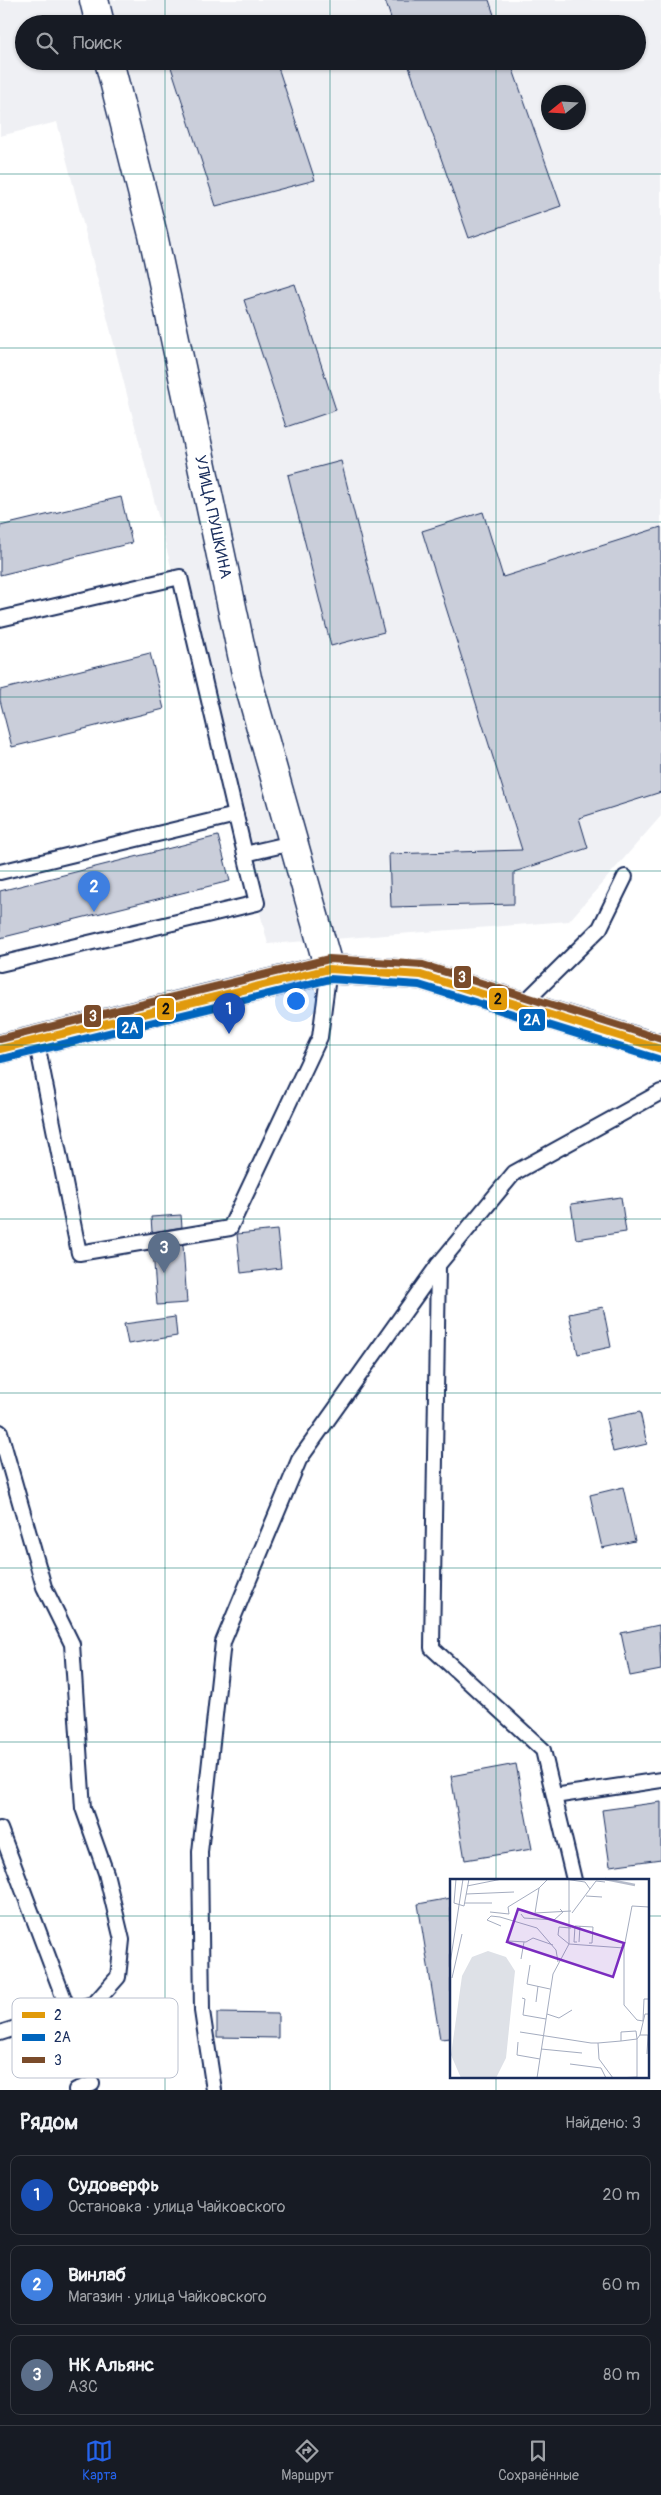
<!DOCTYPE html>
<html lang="ru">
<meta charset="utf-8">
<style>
body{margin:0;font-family:Pangolin,sans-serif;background:#20242c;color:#f1f3f6}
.compass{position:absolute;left:541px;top:85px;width:45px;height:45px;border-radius:50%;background:#171b24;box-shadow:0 1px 4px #0004;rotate:252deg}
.you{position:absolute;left:295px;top:1000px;width:18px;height:18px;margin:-12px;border:4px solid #fff;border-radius:50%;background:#1a73e8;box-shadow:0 0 0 8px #1a73e833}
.badge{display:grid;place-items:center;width:32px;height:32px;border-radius:50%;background:#2563eb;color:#fff;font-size:16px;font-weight:700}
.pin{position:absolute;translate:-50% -41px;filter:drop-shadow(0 1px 2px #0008)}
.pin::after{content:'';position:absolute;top:26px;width:18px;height:15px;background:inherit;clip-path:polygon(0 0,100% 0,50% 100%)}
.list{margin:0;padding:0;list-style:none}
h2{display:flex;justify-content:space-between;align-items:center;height:65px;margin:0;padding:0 20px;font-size:21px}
h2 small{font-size:16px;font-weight:400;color:#9ea1a6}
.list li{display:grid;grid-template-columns:32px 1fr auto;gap:15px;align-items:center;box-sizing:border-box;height:80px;margin:0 10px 10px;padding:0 10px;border:1px solid #363941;border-radius:10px}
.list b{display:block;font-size:19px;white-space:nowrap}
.list p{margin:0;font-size:16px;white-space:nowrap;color:#9ea1a6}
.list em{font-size:16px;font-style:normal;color:#9ea1a6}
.icon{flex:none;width:28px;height:28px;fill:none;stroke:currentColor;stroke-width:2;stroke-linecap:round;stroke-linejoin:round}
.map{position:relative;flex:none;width:661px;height:2090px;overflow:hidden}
.search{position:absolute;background:#171b24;box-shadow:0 1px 4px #0004;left:15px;right:15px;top:15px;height:55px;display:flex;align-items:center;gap:12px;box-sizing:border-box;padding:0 18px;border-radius:28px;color:#9ea1a6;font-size:19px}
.sheet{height:335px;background:#171b24}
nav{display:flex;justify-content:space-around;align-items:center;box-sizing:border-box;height:70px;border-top:1px solid #363941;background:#171b24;font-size:14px;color:#9ea1a6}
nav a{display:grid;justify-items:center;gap:2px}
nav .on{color:#2563eb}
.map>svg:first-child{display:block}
</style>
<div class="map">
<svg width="661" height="2090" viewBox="0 0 661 2090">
<rect width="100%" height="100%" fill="#fff"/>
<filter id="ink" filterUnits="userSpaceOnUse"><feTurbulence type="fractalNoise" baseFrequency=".02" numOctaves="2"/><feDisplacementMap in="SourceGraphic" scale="10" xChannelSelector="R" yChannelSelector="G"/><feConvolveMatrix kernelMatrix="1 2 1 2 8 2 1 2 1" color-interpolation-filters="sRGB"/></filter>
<g filter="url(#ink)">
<path fill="#eff0f4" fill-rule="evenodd" d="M0 0H661V816L569 921 268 944 57 122 0 136ZM24 24H637V61H24ZM548 92H578V122H548Z"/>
<g fill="#caceda" stroke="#1b2f5e">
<polygon points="385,0 489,0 497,24 393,24"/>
<polygon points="169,61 276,61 315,180 216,206"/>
<polygon points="407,61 510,61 561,206 469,238"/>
<polygon points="295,284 336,410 286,427 244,300"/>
<polygon points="341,461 384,632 331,646 288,475"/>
<polygon points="121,497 132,543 0,575 0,526"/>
<polygon points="483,512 503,577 661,527 661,792 579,818 588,848 514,872 514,904 391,907 389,854 522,850 422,531"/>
<polygon points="150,653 164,709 12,747 0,700 0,690"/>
<polygon points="218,836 230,881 0,938 0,891"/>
<polygon points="621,1197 626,1232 576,1239 571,1204"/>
<polygon points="181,1215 182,1227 152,1232 151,1217"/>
<polygon points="277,1230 281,1268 241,1273 237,1234"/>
<polygon points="183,1245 187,1303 157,1305 153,1250"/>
<polygon points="603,1307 611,1347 578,1354 569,1314"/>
<polygon points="175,1317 177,1336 128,1344 124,1324"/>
<polygon points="640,1412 647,1444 613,1452 606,1419"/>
<polygon points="623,1487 635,1541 602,1548 590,1495"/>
<polygon points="659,1625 661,1670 630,1676 621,1633"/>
<polygon points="516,1764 532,1849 465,1860 451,1776"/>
<polygon points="661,1802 661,1859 610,1866 602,1810"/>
<polygon points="451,1898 451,2038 440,2039 418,1904"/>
<polygon points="217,2013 278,2014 278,2038 217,2037"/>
</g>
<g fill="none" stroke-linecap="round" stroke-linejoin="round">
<g stroke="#1b2f5e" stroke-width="18">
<g id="lane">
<polyline points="0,619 180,577 245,854 292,843"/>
<polyline points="0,872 236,815"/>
<polyline points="0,964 257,903 245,854"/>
<polyline points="521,1006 600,928 625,877"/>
<polyline points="36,1039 79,1253 230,1228 320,1037 329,969"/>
<polyline points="438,1265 432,1648 543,1750 574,1880"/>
<polyline points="0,1432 44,1587 72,1644 83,1808 106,1873 122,1940 118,1977 95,2003 0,2033"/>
<polyline points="554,1796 661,1780"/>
<polyline points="0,1829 69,2012"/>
<polyline points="76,2090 92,2084"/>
<polyline points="214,2090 202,2011 200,1852 223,1642 299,1460 438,1265 514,1173 661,1092"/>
</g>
</g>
<g stroke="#1b2f5e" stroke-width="31">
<g id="street">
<polyline points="94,0 100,24"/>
<polyline points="109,61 153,235 247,678 329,969"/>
</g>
</g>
<g stroke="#1b2f5e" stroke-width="31">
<polyline id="secondary" points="0,1049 329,969 421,975 661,1049"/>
</g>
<use href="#lane" stroke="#fff" stroke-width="14"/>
<use href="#street" stroke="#fff" stroke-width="28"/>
<use href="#secondary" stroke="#fff" stroke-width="28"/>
<g stroke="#fff" stroke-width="11">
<polyline id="bus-1" points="0,1049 329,969 421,975 661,1049"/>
</g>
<g stroke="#fff" stroke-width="11">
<polyline id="bus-2" points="2,1059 330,979 419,985 658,1059"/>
</g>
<g stroke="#fff" stroke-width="11">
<polyline id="bus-3" points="0,1039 329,959 423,965 661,1039"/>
</g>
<use href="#bus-1" stroke="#e19a09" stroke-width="8"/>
<use href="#bus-2" stroke="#0065bd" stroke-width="8"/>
<use href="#bus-3" stroke="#7a4b2a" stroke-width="8"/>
</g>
</g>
<path fill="none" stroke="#0f766e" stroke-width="1" stroke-opacity="0.55" d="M165 0V24M330 0V24M496 0V24M165 61V2090M330 61V2090M496 61V1880M0 174H661M0 348H661M0 522H661M0 697H661M0 871H661M0 1045H661M0 1219H661M0 1393H661M0 1568H661M0 1742H661M0 1916H451M647 1916H661M496 2076V2090"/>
<g text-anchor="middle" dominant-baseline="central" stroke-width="4.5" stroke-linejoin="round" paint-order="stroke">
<g font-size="16" fill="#1b2f5e" stroke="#fff">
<text transform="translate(213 517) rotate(78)">УЛИЦА ПУШКИНА</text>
</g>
</g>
<g transform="translate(450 1879)">
<rect width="199" height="199" fill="#fff"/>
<path d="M38 72 56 78 65 92 56 179 46 199H11L1 176 12 97 22 78Z" fill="#dee1e7"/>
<path fill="none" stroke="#b5bbca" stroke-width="2.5" d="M155 0 185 6"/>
<path fill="none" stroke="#a4acbf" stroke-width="1" d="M6 0 4 24 14 27 19 0M98 0 89 9 85 34 121 32M114 0 135 3 140 10 122 34M17 7 52 0M140 10 146 2 155 3M16 15 64 13M136 17 152 18M15 24H42M40 33 59 35 58 28 89 9M71 35 74 39 104 41 113 33 110 30M51 47 37 41 41 37 50 38 87 49 106 71 108 83M121 49 109 48 108 56 119 65 174 69 182 27 199 28M59 62 76 63 83 59 103 66M127 63H124L125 47 143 48 142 64H139M129 63 130 47M174 69V126L187 141 193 142 194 120H199M71 80 74 63M0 85 13 0M80 86 77 105 100 110M2 99 12 55M72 119 75 120 73 136 96 140M86 123 88 107M97 135 109 139 122 131M70 153 141 164H148L171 162 187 160 186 152 171 153V162M190 156 195 135H199M68 163 67 176 90 180M148 164 149 180 163 199M91 170 132 174M197 175 198 156M120 185 151 189 156 199M87 199 103 95 119 65V0M167 199 187 198V160L190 156H199"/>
<path fill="#7b2cbf" fill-opacity="0.15" stroke="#7b2cbf" stroke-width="2.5" d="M68 30 174 64 163 98 57 63Z"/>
<rect width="199" height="199" fill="none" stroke="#1b2f5e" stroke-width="2.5"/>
</g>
<rect x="12" y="1998" width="166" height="80" rx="8" fill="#fff" stroke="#bbc1cf" stroke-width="1"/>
<rect x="22" y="2012" width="23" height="6" fill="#e19a09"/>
<rect x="22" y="2034" width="23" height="7" fill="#0065bd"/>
<rect x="22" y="2057" width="23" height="6" fill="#7a4b2a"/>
<g font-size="14" fill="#1b2f5e">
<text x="54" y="2020">2</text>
<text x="54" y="2042">2А</text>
<text x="54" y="2065">3</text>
</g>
<g stroke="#fff" stroke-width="2">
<rect x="453" y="965" width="19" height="24" rx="5" fill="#7a4b2a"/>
<rect x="488" y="987" width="20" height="24" rx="5" fill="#e19a09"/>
<rect x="156" y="997" width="19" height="24" rx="5" fill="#e19a09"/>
<rect x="83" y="1004" width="19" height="24" rx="5" fill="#7a4b2a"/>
<rect x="518" y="1008" width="28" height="24" rx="5" fill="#0065bd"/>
<rect x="116" y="1016" width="28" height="24" rx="5" fill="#0065bd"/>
</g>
<g font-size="14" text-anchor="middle" font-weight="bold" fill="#fff">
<text x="462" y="982">3</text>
<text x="93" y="1021">3</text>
<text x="532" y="1025">2А</text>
<text x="130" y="1033">2А</text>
</g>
<g font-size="14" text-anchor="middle" font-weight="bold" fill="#111">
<text x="498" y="1004">2</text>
<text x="166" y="1014">2</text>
</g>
</svg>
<svg class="compass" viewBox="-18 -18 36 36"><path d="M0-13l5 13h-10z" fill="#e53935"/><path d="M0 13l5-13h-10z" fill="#9ea1a6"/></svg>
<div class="you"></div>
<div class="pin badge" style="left:229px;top:1034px;background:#1a4fb4">1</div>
<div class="pin badge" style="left:94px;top:912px;background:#3f7fe0">2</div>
<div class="pin badge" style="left:164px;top:1273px;background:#5c6f8a">3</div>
<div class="search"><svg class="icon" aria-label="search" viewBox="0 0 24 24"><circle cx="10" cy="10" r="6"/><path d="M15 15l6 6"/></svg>Поиск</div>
</div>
<section class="sheet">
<h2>Рядом<small>Найдено: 3</small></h2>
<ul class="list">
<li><span class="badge" style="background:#1a4fb4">1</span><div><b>Судоверфь</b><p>Остановка · улица Чайковского</p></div><em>20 m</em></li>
<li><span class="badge" style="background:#3f7fe0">2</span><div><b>Винлаб</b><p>Магазин · улица Чайковского</p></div><em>60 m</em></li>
<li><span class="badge" style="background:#5c6f8a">3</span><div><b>НК Альянс</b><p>АЗС</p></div><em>80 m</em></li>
</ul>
</section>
<nav>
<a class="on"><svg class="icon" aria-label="map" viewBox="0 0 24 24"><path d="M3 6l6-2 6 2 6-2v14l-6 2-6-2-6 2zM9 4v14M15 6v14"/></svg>Карта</a>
<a><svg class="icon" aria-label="directions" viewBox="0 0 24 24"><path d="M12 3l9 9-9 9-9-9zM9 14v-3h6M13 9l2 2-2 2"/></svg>Маршрут</a>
<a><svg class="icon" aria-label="saved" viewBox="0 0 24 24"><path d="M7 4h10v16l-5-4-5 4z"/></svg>Сохранённые</a>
</nav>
